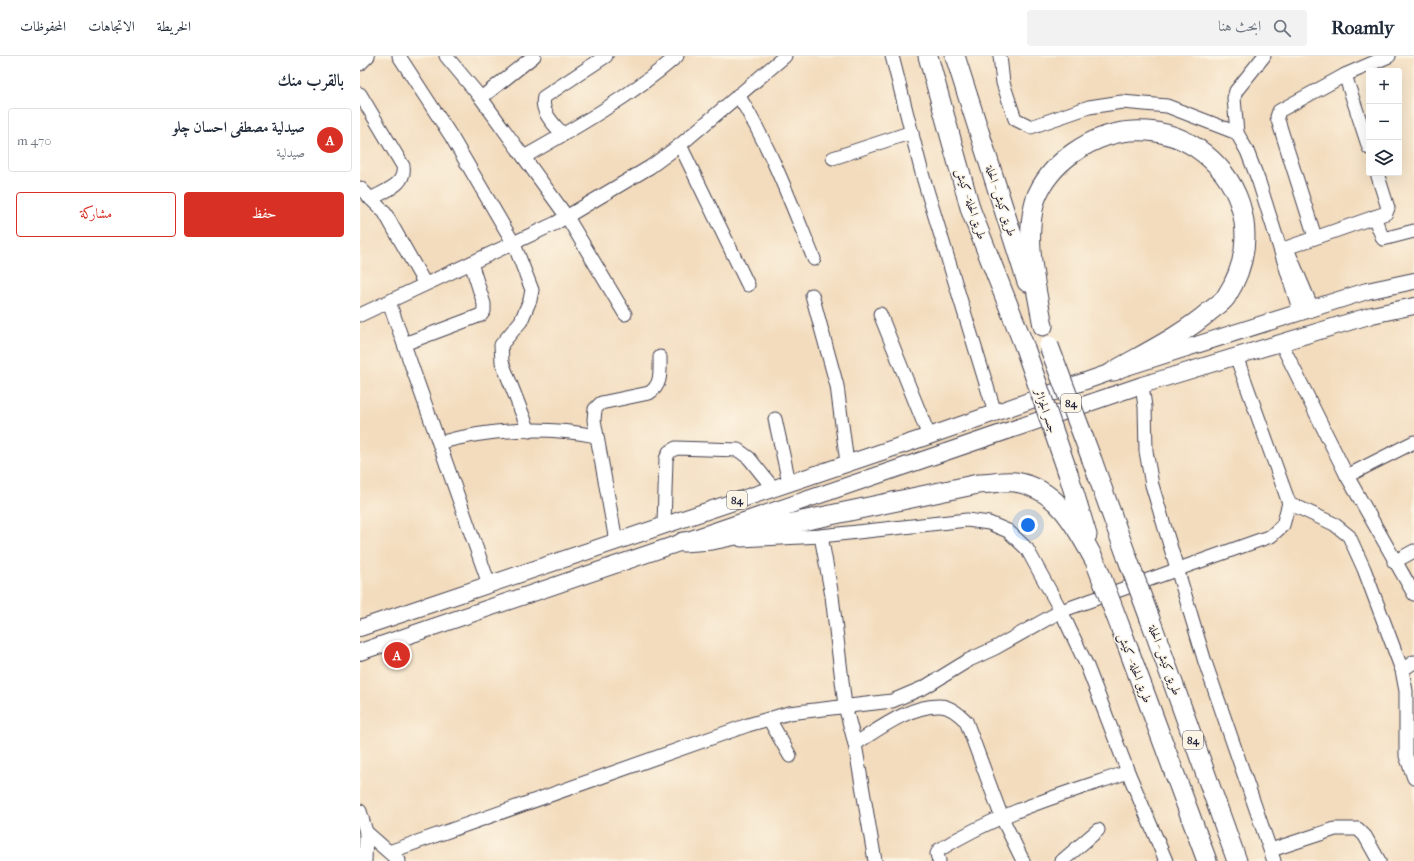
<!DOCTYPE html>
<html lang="ar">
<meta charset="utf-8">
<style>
body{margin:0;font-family:"IM FELL French Canon",Amiri,serif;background:#f2f2f3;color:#1f2937;direction:rtl}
.controls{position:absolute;right:12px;top:12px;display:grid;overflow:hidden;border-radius:4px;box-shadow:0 4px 16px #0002}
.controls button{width:36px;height:36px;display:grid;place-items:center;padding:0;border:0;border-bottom:1px solid #e0e1e3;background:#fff;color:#1f2937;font:20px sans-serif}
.you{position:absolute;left:668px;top:469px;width:14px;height:14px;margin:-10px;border:3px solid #fff;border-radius:50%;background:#1a73e8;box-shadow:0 0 0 6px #1a73e833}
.badge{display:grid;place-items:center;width:26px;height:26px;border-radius:50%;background:#d93025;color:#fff;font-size:13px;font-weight:700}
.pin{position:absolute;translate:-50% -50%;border:2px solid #fff;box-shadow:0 1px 4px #0006}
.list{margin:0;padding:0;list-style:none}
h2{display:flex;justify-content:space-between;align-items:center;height:52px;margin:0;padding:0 16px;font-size:17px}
h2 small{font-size:13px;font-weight:400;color:#747a83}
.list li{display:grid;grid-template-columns:26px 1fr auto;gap:12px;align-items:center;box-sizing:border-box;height:64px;margin:0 8px 8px;padding:0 8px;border:1px solid #e0e1e3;border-radius:4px}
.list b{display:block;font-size:15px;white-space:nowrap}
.list p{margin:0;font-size:13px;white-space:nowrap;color:#747a83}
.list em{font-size:13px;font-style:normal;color:#747a83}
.actions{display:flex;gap:8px;padding:12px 16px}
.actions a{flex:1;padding:9px 0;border:1px solid #d93025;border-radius:4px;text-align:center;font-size:14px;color:#d93025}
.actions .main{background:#d93025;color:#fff}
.icon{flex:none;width:22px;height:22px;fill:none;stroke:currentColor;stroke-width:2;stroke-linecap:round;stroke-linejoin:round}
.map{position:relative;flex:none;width:1054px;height:805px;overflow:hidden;direction:ltr}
header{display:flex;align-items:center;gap:24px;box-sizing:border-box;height:56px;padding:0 20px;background:#fff;border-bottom:1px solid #e0e1e3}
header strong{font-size:19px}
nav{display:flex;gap:22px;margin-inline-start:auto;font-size:14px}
.search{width:280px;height:36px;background:#f2f2f3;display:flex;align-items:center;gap:10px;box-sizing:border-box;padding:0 14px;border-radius:4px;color:#747a83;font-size:15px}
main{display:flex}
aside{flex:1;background:#fff}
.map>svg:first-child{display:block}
</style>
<header>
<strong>Roamly</strong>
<div class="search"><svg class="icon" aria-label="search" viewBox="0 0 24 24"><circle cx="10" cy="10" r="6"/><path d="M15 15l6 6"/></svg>ابحث هنا</div>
<nav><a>الخريطة</a><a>الاتجاهات</a><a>المحفوظات</a></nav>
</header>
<main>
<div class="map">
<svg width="1054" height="805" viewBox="0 0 1054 805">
<rect width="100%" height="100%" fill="#fcf5e5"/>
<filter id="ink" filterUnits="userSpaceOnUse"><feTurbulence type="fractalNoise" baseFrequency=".025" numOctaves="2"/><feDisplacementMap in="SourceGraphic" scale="8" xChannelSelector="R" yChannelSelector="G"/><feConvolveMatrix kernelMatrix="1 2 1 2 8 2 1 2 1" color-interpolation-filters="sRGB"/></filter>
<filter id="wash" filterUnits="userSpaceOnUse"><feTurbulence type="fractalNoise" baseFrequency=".012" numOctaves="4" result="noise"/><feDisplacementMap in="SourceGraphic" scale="16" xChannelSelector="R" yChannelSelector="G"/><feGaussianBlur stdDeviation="0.9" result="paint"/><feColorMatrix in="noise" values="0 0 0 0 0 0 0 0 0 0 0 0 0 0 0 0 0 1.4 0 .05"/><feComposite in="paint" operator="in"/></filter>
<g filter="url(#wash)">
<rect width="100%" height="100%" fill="#f3dcbd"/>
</g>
<g filter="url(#ink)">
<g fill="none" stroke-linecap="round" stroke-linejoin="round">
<g stroke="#413e4e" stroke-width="15">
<g id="minor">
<polyline points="39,0 91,80 154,188 172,234 170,244 161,265 141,289 142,306 169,375"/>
<polyline points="86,0 121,42 207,161 265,258"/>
<polyline points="532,0 563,121 635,357"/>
<polyline points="640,0 643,27 655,63 671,71 729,51 762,46 807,50 877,77 887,95 899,126 940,256"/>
<polyline points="0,8 8,0"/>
<polyline points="985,19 1029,0"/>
<path d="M0 38 43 110C46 129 26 134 11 143"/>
<path d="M378 39C410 90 431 147 454 203"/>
<polyline points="121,42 174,0"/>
<polyline points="877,77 874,42 876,35 904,0"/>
<path d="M203 79C194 68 180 56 184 41L246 0"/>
<polyline points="320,89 388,229"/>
<path d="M164 101C217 71 271 40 317 0"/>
<polyline points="473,102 552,76"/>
<polyline points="0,132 25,157 65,228"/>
<polyline points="1014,161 1023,183 1054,175"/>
<polyline points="955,181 917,61 919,55 985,19 1009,92"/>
<polyline points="452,239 477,330 487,407"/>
<polyline points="29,246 129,528"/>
<polyline points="952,252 928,195 929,191 1026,157 1028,152 1017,117"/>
<polyline points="520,258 569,380"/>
<polyline points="0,259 196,167 290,111 320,89 425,0"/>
<polyline points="921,287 987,420 1054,538"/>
<polyline points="44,288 121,259 124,255 124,248 111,207"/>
<polyline points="876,300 929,447 974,468 989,480 1004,513 1042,614 1046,635 1046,700 1054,722"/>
<polyline points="782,329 785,351 786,395 792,429 845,606 914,805"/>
<polyline points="415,363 429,426"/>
<path d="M79 387C129 373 185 370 236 380"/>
<polyline points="987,420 1054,386"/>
<polyline points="304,468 306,403 309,396 316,392 378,394 389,402 413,432"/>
<polyline points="461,480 472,540 485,650 495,688 515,805"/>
<polyline points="381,484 461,480 607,464 629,467 648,475 667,493 701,555 727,610 768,716 806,805"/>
<path d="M256 485 234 364 235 353 241 347 289 337C302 329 300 316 300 301"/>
<polyline points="1034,506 1054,495"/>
<polyline points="1042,614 1054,606"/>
<polyline points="409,663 430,700"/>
<path d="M495 688C519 673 550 649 580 650 590 650 599 658 606 665L642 762 663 805"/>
<polyline points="0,755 6,776 5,805"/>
<polyline points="6,776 39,805"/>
<polyline points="911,794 975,773 998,773 1005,780 1019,805"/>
<polyline points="29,796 388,669 429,657 532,645 565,631 609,604 635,592 701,555 911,480 923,469 929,447"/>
<path d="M579 805 577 798 579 794C637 757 704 738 768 716"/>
<polyline points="702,805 738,774"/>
</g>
</g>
<g stroke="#413e4e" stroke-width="18">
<g id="major">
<polyline points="0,572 569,380 754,315 1007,235 1054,225"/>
<polyline points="0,596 782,329 1012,259 1054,250"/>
</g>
</g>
<g stroke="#413e4e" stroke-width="21">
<g id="highway">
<polyline points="568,0 611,155 665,292"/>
<polyline points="595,0 667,226"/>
<path d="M683 270C676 230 664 186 675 145 681 126 697 108 713 97 812 26 932 138 866 241 863 246 855 251 850 255 821 280 787 296 754 315"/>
<polyline points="732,404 767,501"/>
<polyline points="708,417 727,479"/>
<path d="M323 486 352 484 618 428C630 428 643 425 655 426 697 432 716 470 735 505"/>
<polyline points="790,563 877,805"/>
<polyline points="761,573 847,805"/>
</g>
</g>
<use href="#minor" stroke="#fff" stroke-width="13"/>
<use href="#major" stroke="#fff" stroke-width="16"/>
<use href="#highway" stroke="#fff" stroke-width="19"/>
<g stroke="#413e4e" stroke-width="21" stroke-linecap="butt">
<g id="highway-bridge">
<polyline points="689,290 732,404"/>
<polyline points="665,292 708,417"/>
<polyline points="767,501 790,563"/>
<polyline points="737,510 761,573"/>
</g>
</g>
<use href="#highway-bridge" stroke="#fff" stroke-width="19"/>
</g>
</g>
<g text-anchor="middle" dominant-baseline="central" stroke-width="3" stroke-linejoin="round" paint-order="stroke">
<g fill="#fcf5e5" stroke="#63616e" stroke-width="1">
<rect x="701" y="338" width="20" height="18" rx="3"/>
<rect x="367" y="435" width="20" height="18" rx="3"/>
<rect x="823" y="675" width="20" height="18" rx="3"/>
</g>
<g font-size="11" font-weight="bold" fill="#22223b">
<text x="711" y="347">84</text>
<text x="377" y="444">84</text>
<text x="833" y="684">84</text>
</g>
<g font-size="12" fill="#22223b" stroke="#fcf5e5">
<text transform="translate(641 145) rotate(72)">طريق كيش - الحلة</text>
<text transform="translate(611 148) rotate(72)">طريق الحلة - كيش</text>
<text transform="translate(686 355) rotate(71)">جسر الجزائر</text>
<text transform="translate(805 604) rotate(70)">طريق كيش - الحلة</text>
<text transform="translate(775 612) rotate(69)">طريق الحلة - كيش</text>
</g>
</g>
</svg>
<div class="controls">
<button>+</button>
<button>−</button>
<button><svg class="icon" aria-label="layers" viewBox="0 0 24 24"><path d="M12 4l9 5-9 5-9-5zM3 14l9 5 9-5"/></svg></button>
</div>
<div class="you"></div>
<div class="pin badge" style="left:37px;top:599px">A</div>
</div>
<aside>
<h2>بالقرب منك<small></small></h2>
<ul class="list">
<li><span class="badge">A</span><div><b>صيدلية مصطفى احسان چلو</b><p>صيدلية</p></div><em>470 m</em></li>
</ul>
<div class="actions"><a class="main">حفظ</a><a>مشاركة</a></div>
</aside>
</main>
